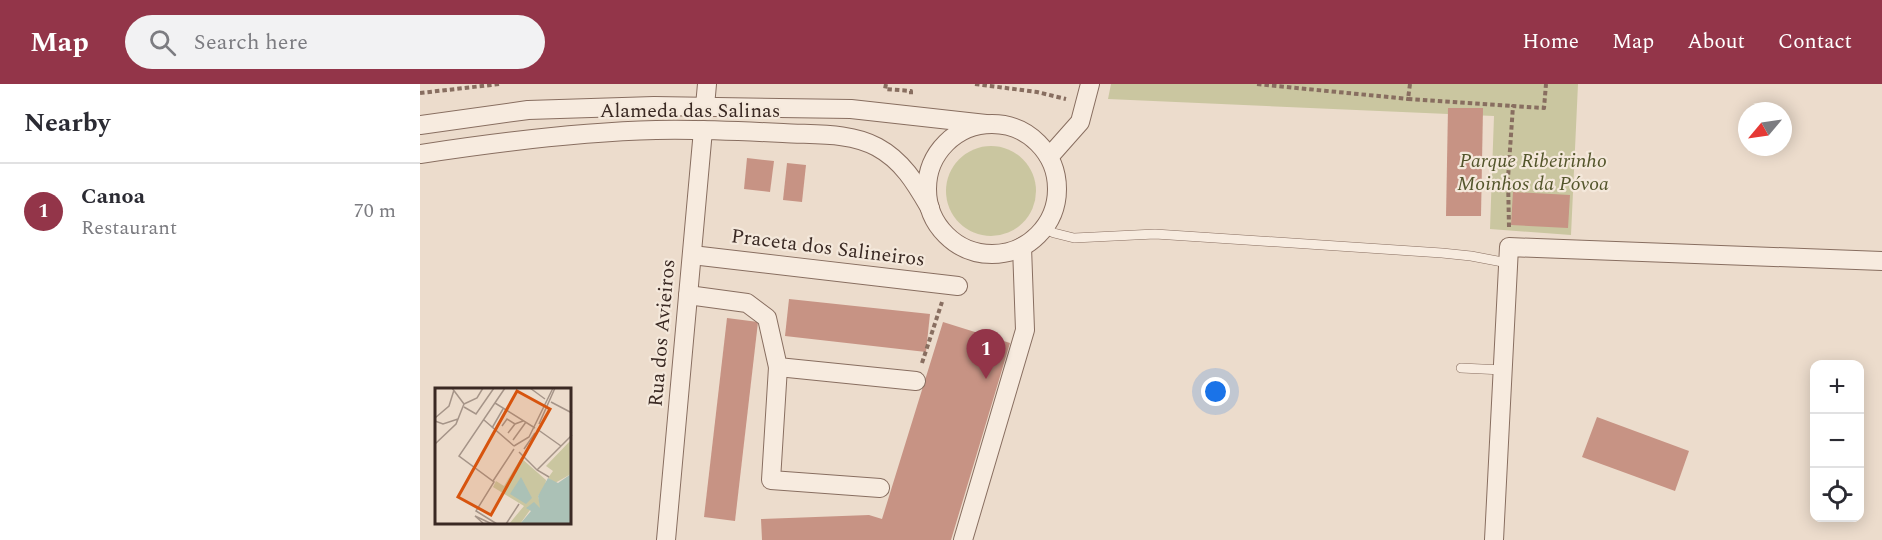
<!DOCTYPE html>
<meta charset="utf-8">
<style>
body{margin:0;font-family:Spectral,serif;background:#f2f2f3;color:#2b2b33}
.controls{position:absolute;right:18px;bottom:18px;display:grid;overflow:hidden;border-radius:12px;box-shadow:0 3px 15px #0003}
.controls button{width:54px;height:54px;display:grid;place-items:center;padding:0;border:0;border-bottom:2px solid #e1e1e2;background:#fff;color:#2b2b33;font:30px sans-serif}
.compass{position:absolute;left:1318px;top:18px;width:54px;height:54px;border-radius:50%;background:#fff;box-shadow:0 3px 15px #0003;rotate:241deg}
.you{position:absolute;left:796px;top:308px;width:21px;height:21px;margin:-15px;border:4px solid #fff;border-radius:50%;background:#1a73e8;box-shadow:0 0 0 9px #1a73e833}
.badge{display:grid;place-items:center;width:39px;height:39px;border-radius:50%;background:#933549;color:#fff;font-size:20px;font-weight:700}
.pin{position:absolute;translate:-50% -50px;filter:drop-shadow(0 2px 3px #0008)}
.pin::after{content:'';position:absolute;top:32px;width:21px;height:18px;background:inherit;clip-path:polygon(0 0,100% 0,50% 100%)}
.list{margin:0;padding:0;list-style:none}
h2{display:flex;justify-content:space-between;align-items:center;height:78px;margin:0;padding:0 24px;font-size:26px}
h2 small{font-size:20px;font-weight:400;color:#7c7c81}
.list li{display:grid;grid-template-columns:39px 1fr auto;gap:18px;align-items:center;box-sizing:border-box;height:96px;padding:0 24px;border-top:2px solid #e1e1e2}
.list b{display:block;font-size:22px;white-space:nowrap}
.list p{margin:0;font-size:20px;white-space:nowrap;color:#7c7c81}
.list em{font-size:20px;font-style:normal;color:#7c7c81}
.icon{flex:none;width:33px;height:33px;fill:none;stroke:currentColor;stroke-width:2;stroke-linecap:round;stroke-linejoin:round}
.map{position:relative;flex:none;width:1462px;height:456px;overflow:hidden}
header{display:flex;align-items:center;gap:36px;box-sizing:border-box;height:84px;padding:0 30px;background:#933549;color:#fff}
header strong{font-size:28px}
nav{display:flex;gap:33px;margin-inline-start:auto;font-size:21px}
.search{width:420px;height:54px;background:#f2f2f3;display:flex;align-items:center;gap:15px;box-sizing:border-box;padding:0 21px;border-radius:33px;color:#7c7c81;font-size:22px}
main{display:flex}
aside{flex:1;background:#fff}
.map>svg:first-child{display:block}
</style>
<header>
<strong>Map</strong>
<div class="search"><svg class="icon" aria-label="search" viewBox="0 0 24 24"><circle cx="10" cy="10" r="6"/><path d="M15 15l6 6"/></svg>Search here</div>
<nav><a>Home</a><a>Map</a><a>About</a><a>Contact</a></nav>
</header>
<main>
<aside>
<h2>Nearby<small></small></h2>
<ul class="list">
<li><span class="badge">1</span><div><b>Canoa</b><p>Restaurant</p></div><em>70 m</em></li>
</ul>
</aside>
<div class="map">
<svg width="1462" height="456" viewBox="0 0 1462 456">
<rect width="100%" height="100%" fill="#ecdccc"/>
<g fill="#cac6a0">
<polygon points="691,0 1158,0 1151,151 1070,145 1074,32 688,15"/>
<circle cx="571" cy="107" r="45"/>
</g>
<g fill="#c79384">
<polygon points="1028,24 1063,24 1061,132 1026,132"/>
<polygon points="327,74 354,77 350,108 324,105"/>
<polygon points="367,79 386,81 382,118 363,116"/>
<polygon points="1093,108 1150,111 1148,144 1091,141"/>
<polygon points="369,215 510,230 506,268 365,252"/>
<polygon points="307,234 338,238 315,437 284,433"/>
<polygon points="523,238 590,259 531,456 342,456 341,435 449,431 462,435"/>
<polygon points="1177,333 1269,367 1255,407 1162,373"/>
</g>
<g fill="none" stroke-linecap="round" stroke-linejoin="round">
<g stroke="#886e60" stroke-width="10">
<g id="lane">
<polyline points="624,144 634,149 654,154 735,150 1022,169 1051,172 1088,179"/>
<polyline points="1041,284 1083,286"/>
</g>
</g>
<g stroke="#886e60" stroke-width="20">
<g id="street">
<polyline points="285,22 287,0"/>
<circle cx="572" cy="105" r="65"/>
<polyline points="0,41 108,26 234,22 431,25 566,40"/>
<path d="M0 70C78 58 157 48 236 46 278 45 321 47 363 49 394 51 430 48 457 63 483 77 496 100 510 124"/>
<polyline points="629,73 660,38 670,0"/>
<polyline points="272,171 538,202"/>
<polyline points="268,211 327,219 347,234 358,283 496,297"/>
<polyline points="358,283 351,396 460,404"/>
<polyline points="246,456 283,46"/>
<polyline points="543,456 605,246 602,163"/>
<polyline points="1074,456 1089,163 1462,177"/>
</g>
</g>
<g stroke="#886e60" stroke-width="4" stroke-dasharray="4.5 3" stroke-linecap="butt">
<polyline points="466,0 465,5 491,7 491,12"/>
<polyline points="555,0 617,8 646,15"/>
<polyline points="837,0 988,15"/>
<polyline points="990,0 988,15 1093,22"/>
<polyline points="0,9 80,0"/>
<polyline points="1089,143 1088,94 1093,22 1124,24 1126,0"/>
<polyline points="502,279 522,218"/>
</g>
<use href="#lane" stroke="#f7ebdf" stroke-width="9"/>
<use href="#street" stroke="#f7ebdf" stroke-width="18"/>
</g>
<g text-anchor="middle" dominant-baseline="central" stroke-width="4.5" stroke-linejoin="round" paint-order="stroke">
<g font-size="20" fill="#3a2923" stroke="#f4e8db">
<text x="270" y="27">Alameda das Salinas</text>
<text transform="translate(408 164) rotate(7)">Praceta dos Salineiros</text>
<text transform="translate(242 249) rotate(-85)">Rua dos Avieiros</text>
</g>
<g font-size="20" font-style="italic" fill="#53552b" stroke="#f4e8db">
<text x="1113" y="77">Parque Ribeirinho<tspan x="1113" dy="23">Moinhos da Póvoa</tspan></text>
</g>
</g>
<g transform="translate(15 304)">
<rect width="136" height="136" fill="#ecdccc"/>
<path d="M136 52V86L120 95 113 90 118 83 111 78ZM86 70 111 92 110 99 103 108 106 120 95 122 85 136H74L89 118 58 99 61 93 69 98Z" fill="#cac6a0"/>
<path d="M136 86V136H85L96 123 91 120 99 114 105 120 103 108 113 90 123 95ZM86 89 97 110 91 116 75 106Z" fill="#abc1b6"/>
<path fill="none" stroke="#a59488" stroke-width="1.5" d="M17 0 29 16M95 0 110 11M116 14 137 25M60 15 100 40M29 16 42 10 48 0M29 19 41 26 59 0M0 30 14 18 19 2M49 32 79 58M0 33 8 36 23 31M104 36 120 0M67 38 72 31 80 36M57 40 68 21M102 41 126 58M73 45 80 36 88 33M78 52 91 34M0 56 21 36 29 16M79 58 94 49 118 0M89 61 100 45M84 64 102 82 114 89M102 82 137 47M58 93 79 61M49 136 40 128 57 136M62 136 41 123 59 94 24 68 70 0M71 136 84 116"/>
<path fill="#d7540e" fill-opacity="0.15" stroke="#d7540e" stroke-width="3" d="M82 3 115 21 56 127 23 109Z"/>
<rect width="136" height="136" fill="none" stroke="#3a2923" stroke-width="3"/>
</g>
</svg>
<div class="controls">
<button>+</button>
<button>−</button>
<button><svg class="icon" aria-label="locate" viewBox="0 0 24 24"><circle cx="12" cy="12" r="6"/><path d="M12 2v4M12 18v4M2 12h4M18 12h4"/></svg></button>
</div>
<svg class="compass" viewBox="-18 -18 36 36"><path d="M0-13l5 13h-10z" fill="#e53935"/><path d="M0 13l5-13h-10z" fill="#7c7c81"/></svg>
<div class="you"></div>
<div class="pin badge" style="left:566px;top:295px">1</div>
</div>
</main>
